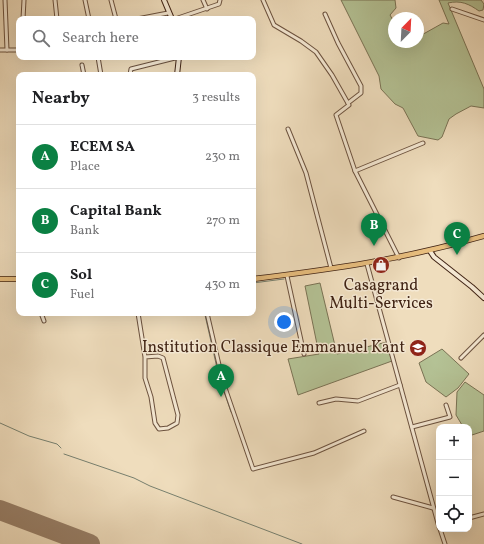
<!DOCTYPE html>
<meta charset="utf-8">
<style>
body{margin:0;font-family:Vollkorn,serif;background:#f6f6f6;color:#202124}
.controls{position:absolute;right:12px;bottom:12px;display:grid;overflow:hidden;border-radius:8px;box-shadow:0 4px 16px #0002}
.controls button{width:36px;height:36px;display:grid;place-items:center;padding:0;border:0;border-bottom:1px solid #e0e0e0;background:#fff;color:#202124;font:20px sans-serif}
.compass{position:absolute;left:388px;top:12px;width:36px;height:36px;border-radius:50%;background:#fff;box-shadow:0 4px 16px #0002;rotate:24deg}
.you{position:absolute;left:284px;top:322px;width:14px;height:14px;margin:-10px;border:3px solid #fff;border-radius:50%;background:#1a73e8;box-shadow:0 0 0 6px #1a73e833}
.badge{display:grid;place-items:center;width:26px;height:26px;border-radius:50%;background:#0b8043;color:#fff;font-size:13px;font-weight:700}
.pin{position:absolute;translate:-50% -33px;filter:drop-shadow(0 1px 2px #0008)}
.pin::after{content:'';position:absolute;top:21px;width:14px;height:12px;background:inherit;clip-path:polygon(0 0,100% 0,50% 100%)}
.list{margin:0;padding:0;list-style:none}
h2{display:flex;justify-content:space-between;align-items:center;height:52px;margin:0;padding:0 16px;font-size:17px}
h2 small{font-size:13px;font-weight:400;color:#757577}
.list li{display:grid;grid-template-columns:26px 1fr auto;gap:12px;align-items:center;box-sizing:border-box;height:64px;padding:0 16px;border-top:1px solid #e0e0e0}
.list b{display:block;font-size:15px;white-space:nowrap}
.list p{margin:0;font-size:13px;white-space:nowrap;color:#757577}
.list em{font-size:13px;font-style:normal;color:#757577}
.icon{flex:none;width:22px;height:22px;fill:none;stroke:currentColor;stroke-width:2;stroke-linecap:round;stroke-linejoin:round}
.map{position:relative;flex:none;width:484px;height:544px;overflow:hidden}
.search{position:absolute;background:#fff;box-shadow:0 4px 16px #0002;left:16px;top:16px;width:240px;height:44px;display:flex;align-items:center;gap:10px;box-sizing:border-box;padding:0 14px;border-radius:8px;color:#757577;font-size:15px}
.panel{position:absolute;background:#fff;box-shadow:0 4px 16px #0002;left:16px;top:72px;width:240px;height:244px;border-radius:8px}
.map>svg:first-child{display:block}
</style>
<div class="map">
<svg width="484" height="544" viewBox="0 0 484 544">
<rect width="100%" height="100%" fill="#efddbd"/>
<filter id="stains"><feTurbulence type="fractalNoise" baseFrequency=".005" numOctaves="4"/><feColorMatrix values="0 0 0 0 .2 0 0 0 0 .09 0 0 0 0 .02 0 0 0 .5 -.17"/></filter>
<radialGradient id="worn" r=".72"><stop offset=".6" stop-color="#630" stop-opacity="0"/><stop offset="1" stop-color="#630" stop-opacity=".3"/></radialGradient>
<g fill="#b4c295" stroke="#7a7355">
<path d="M341 0H395L396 8 390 15 394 22V42H418V37L443 23 449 24 439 0H481L484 4 483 10 479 11C469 4 461 0 448 3L484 89V108L471 106 456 114 449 119 442 137 438 140 418 136 403 108 395 104 381 89 379 76Z"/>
<polygon points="320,283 337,354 387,342 392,361 298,395 288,359 319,354 305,286"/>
<polygon points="442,349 469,374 458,388 446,397 426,382 419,363"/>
<polygon points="465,382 484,395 484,431 472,435 469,432 469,427 462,427 462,425 456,415 457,392"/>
</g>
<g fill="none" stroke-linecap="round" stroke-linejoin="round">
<g stroke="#77806f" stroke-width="1">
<polyline points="253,283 284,279"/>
<polyline points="205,315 217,368"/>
<polyline points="218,374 231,412"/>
<polyline points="0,423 29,436 57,444 61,448"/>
<polyline points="64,454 134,478 150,486 302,544"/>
</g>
<polyline stroke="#988069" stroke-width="20" points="0,510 90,544"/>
<g stroke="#6c523f" stroke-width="5">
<g id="street">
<polyline points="5,0 7,50"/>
<polyline points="55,0 57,19"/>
<polyline points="85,0 89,19"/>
<polyline points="111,0 116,19"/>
<polyline points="203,0 207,9"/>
<polyline points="263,0 274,25 301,41 316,52 332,75 349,105 336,115 355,171 399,258"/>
<polyline points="452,9 484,20"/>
<polyline points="325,14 338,43 361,86 361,93 348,103"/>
<polyline points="23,19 24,0"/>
<polyline points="137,19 168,13"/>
<polyline points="175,19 219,4 220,0"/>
<polyline points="0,50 19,50"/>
<polyline points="98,57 101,75"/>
<polyline points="82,65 84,75"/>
<polyline points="130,75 131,69 179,57"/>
<polyline points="288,129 306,173 331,268"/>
<polyline points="355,171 423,143"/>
<polyline points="367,264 439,527"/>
<polyline points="287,276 304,354"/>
<polyline points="41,313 44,321"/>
<polyline points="138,313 145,357 145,378 151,397 155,423 159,429 168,428 177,423 178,415 163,358 158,356 145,357"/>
<polyline points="207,313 223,382 253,469 314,453 364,431"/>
<polyline points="461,358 484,335"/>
<polyline points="319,403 336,399 358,401 400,385"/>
<polyline points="412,427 450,417 446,405"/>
<polyline points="393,497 433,508"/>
<polyline points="469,518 484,514"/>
<polyline points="440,529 445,544"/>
</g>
</g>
<g stroke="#412415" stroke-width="6">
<g id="secondary">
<polyline points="164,0 172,19"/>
<polyline points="177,75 179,57"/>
<polyline points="430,251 434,257 472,287 484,298"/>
</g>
</g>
<g stroke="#412415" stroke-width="6">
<g id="primary">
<polyline points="0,279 19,279"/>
<path d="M253 279C334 269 405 259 484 236"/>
</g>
</g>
<use href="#street" stroke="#f5e9d4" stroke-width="3"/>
<use href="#secondary" stroke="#f5e9d4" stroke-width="4"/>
<use href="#primary" stroke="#e8be7e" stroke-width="4.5"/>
</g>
<defs>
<g id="shop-disc" transform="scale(0.9)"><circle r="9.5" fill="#8f2418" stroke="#f5e9d4"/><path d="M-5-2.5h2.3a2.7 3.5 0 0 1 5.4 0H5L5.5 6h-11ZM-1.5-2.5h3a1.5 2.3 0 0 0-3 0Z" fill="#fff"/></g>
<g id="school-disc" transform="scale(0.9)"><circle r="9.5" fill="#8f2418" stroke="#f5e9d4"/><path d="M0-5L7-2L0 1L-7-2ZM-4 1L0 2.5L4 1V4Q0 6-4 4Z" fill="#fff"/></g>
</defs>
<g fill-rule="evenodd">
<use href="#shop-disc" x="381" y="265"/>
<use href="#school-disc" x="418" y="348"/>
</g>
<g text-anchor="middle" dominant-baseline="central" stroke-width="3" stroke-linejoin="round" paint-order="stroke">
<g font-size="16" fill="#412415" stroke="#f5e9d4">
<text x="381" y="286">Casagrand<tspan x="381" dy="18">Multi-Services</tspan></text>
<text x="405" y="348" text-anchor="end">Institution Classique Emmanuel Kant</text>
</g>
</g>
<rect width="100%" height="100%" filter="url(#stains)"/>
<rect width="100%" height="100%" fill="url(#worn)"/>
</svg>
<div class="controls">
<button>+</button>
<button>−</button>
<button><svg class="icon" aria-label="locate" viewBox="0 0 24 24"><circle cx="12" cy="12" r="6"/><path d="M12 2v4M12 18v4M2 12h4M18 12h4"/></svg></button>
</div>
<svg class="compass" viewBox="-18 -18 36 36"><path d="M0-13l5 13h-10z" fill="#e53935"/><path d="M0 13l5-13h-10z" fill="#757577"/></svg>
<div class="you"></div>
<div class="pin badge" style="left:221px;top:397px">A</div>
<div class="pin badge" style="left:374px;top:246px">B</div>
<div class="pin badge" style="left:457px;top:255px">C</div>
<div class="search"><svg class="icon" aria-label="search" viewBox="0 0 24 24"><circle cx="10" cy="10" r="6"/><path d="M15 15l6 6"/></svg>Search here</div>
<section class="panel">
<h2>Nearby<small>3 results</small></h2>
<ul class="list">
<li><span class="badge">A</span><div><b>ECEM SA</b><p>Place</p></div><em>230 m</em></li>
<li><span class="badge">B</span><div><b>Capital Bank</b><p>Bank</p></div><em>270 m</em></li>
<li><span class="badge">C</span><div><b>Sol</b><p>Fuel</p></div><em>430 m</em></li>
</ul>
</section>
</div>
